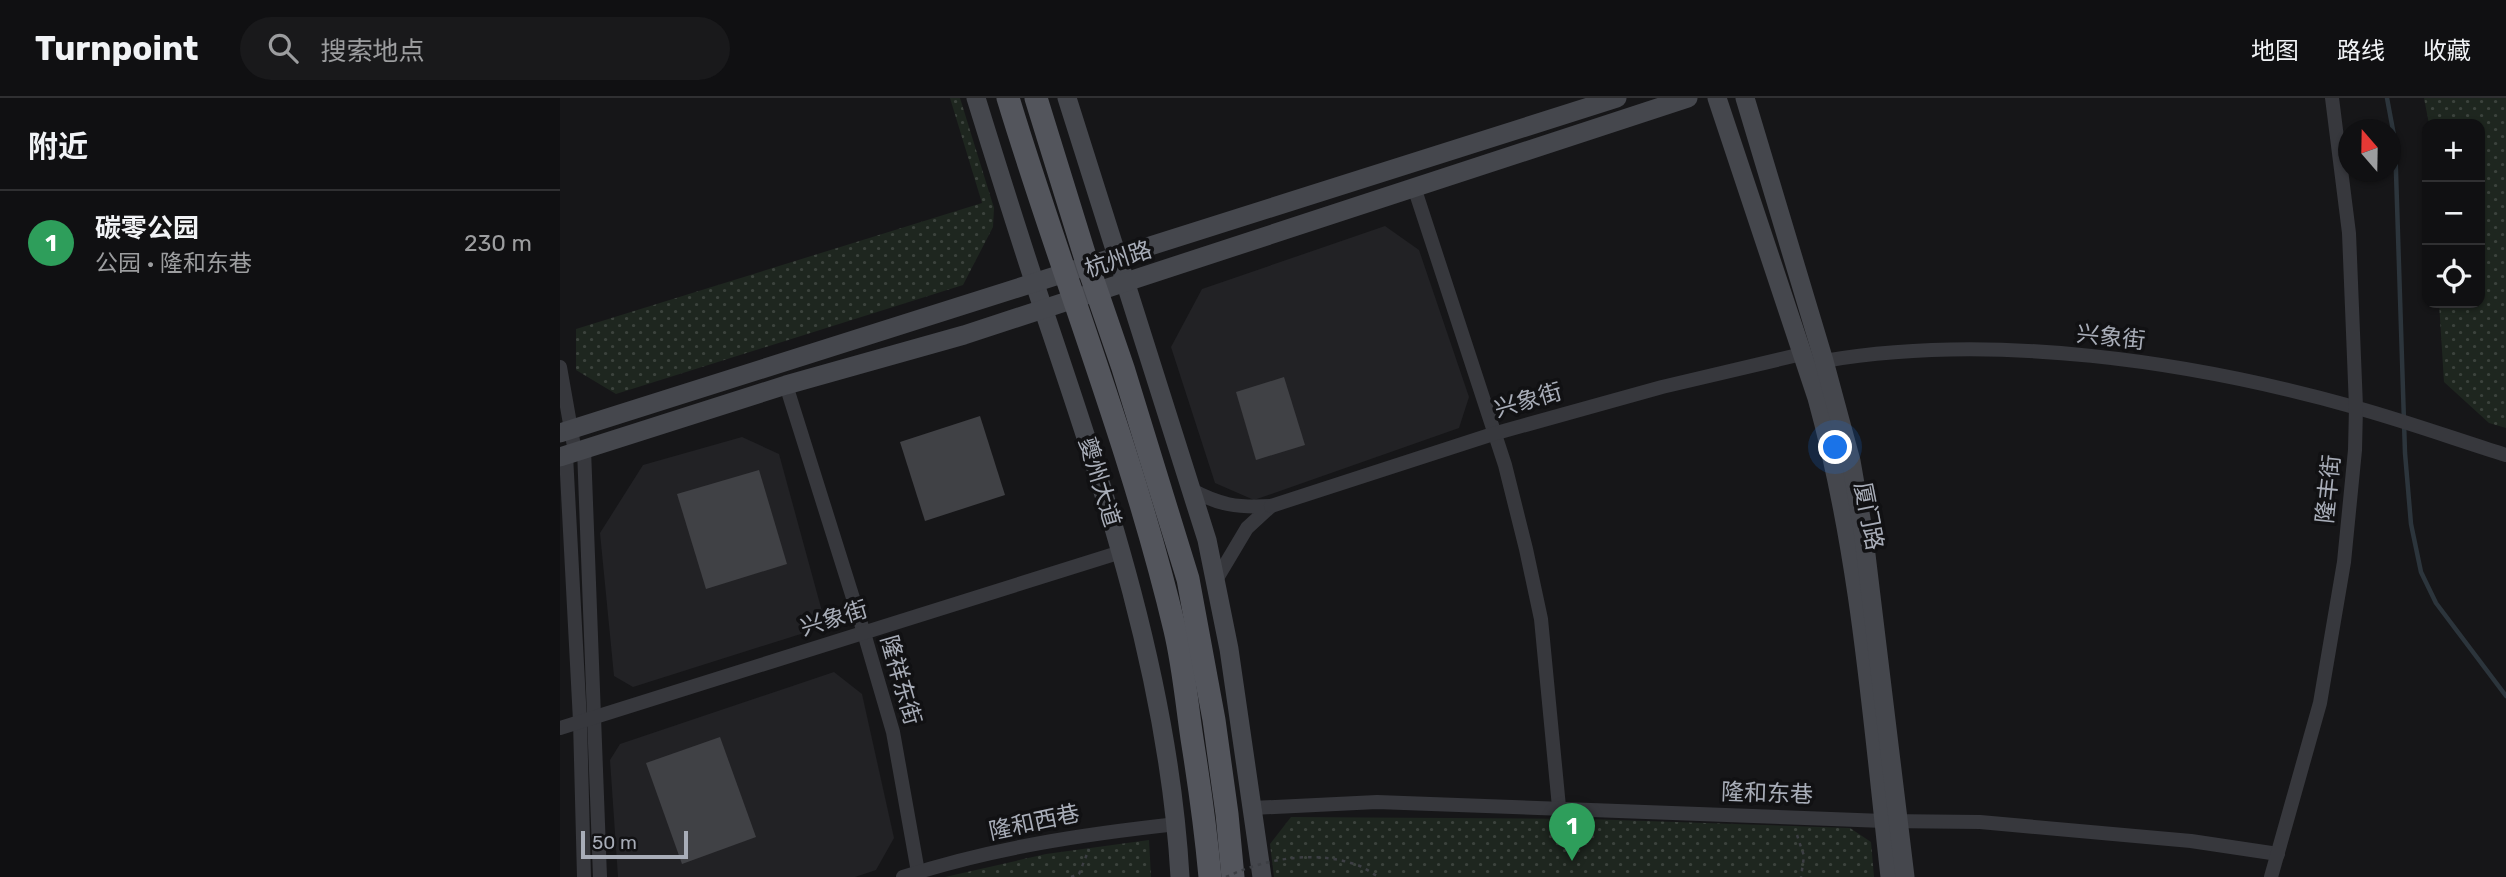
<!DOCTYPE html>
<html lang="zh">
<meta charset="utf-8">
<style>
body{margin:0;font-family:Rubik,"Noto Sans SC",sans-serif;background:#19191b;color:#f1f3f6}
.controls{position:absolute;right:21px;top:21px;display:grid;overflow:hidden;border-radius:14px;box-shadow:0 2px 5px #0004}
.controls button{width:63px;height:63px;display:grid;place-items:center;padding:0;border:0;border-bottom:2px solid #303032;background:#101012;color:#f1f3f6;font:35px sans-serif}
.compass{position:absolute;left:1778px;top:21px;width:63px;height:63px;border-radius:50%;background:#101012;box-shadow:0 2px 5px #0004;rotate:340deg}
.scale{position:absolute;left:21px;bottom:18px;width:107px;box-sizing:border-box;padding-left:7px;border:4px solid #a8adb8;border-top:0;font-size:19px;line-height:24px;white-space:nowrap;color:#a8adb8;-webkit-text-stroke:5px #111113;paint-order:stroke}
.you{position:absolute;left:1276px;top:350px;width:24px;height:24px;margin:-18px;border:5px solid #fff;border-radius:50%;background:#1a73e8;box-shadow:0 0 0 10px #1a73e833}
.badge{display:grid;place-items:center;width:46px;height:46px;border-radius:50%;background:#d93025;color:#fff;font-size:23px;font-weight:700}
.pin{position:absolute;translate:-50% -58px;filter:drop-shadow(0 2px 4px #0008)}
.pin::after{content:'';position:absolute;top:37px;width:24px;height:21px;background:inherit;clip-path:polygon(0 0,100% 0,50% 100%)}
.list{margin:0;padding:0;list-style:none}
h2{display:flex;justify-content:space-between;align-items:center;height:91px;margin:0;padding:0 28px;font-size:30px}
h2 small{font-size:23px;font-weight:400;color:#9c9d9f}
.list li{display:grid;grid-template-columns:46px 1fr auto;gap:21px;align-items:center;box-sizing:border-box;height:105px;padding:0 28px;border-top:2px solid #303032}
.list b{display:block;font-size:26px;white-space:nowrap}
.list p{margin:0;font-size:23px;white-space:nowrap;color:#9c9d9f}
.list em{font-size:23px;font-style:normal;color:#9c9d9f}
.icon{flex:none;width:38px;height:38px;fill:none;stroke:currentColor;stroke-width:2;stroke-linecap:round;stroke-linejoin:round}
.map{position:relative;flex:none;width:1946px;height:779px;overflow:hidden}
header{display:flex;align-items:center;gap:42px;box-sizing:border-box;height:98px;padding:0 35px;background:#101012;border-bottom:2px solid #303032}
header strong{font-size:33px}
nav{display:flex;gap:38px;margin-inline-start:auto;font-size:24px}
.search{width:490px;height:63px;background:#19191b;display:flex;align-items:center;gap:18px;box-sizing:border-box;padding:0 24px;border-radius:38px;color:#9c9d9f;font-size:26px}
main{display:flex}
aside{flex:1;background:#101012}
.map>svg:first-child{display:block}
</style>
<header>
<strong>Turnpoint</strong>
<div class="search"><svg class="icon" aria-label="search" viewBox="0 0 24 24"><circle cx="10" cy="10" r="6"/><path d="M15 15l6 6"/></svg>搜索地点</div>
<nav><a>地图</a><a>路线</a><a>收藏</a></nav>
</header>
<main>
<aside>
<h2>附近<small></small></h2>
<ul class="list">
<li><span class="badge" style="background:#2e9e5b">1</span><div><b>碳零公园</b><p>公园 · 隆和东巷</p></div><em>230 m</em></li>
</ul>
</aside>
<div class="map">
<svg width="1946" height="779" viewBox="0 0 1946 779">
<defs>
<pattern id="grass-dots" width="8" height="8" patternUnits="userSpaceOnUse" patternTransform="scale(1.75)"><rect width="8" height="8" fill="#1e261f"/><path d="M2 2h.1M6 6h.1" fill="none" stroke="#3c433d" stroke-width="1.8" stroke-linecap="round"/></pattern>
</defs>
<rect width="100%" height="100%" fill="#161618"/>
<g fill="#222225">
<polygon points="825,128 859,152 909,299 899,330 694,402 655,385 611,249 642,191"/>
<polygon points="182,339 219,356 266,528 73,589 54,578 40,435 83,367"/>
<polygon points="274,574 302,596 334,740 316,772 295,779 58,779 50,662 60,646"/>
</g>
<g fill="url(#grass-dots)">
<polygon points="390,0 400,0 434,110 433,129 403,187 56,296 16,272 16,231 422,105"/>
<polygon points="1864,0 1946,0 1946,330 1929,325 1884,284 1879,205 1920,205 1920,26 1869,26"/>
<polygon points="731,719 1027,721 1290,730 1311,744 1314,779 714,779 710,746"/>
<polygon points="589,742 591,779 385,779 486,756"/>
</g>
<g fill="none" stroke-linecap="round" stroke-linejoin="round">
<polyline stroke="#2c353c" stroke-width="4.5" points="1827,0 1835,43 1845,355 1851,426 1861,474 1876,505 1946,598"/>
</g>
<g fill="#404145">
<polygon points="724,279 745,347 696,362 676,294"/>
<polygon points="420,318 445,397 365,423 340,344"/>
<polygon points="199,372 227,466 146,491 117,396"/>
<polygon points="160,639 196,739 122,766 86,665"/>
</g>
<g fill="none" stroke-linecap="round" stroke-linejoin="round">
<g stroke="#3d3f44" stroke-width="2.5" stroke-dasharray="3.5 5" stroke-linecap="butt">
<polyline points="1237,737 1244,758 1241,779"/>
<polyline points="511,779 519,776 529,751"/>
</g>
<g stroke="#37383d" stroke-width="14">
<polyline points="854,89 945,367 966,451 981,521 999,709"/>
<path d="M1264 263C1434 234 1630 263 1794 309 1845 323 1895 341 1946 357"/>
<polyline points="0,269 15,354"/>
<polyline points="226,287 304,535 333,634 358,774"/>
<polyline points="24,351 40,779"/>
<polyline points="6,357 20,623 24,779"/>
<path d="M630 391C659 407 677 410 711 408L687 430 656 482"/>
<polyline points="711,408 933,336 1102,289 1242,256"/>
<polyline points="0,630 561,454"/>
<polyline points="692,710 817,704 1324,723 1420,724 1631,743 1718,756"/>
<path d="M343 779C431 750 525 736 617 726"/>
<polyline points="1711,779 1760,605 1784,464 1795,352 1796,309 1789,135 1772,0"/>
</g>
<g stroke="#45474d" stroke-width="19">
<path d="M416 0C438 71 460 142 484 213 546 397 609 583 620 779"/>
<polyline points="507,0 647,442 669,551 702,779"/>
<path d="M1157 0 1257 300C1300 456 1312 619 1330 779"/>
<polyline points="1185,0 1264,263 1291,363 1303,432 1345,779"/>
<polyline points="0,335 1057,0"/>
<polyline points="0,359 226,287 404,237 1128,0"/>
</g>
<g stroke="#53555c" stroke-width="23">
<path d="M448 0C502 178 572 351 615 532 624 570 627 609 633 647 640 691 646 735 650 779"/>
<polyline points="476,0 528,168 563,270 628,481 654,622 667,716 673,779"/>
</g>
<path stroke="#3d3f44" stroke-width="2.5" stroke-dasharray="3.5 5" stroke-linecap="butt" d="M666 779C704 761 753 752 794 766 803 768 811 775 819 779"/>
</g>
<g text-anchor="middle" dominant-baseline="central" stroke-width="7" stroke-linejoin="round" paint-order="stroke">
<g font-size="23" fill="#a8adb8" stroke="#111113">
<text transform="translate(558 161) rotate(-18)">杭州路</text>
<text transform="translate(1551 239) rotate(6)">兴象街</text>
<text transform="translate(968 302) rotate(-16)">兴象街</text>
<text transform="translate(540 384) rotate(73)">夔州大道</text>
<text transform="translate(1768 391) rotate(-84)">隆丰街</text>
<text transform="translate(1309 418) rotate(79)">厦门路</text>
<text transform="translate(274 520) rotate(-17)">兴象街</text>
<text transform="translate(341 582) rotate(74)">隆祥东街</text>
<text transform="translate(1207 695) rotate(2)">隆和东巷</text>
<text transform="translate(474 724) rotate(-12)">隆和西巷</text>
</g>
</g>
</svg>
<div class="controls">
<button>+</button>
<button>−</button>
<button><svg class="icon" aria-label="locate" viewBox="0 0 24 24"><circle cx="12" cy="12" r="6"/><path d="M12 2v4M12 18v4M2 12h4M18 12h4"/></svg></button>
</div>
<svg class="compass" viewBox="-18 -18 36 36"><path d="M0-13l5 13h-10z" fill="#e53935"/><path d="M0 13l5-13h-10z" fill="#9c9d9f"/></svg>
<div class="scale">50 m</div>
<div class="you"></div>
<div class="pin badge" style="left:1012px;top:763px;background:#2e9e5b">1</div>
</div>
</main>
